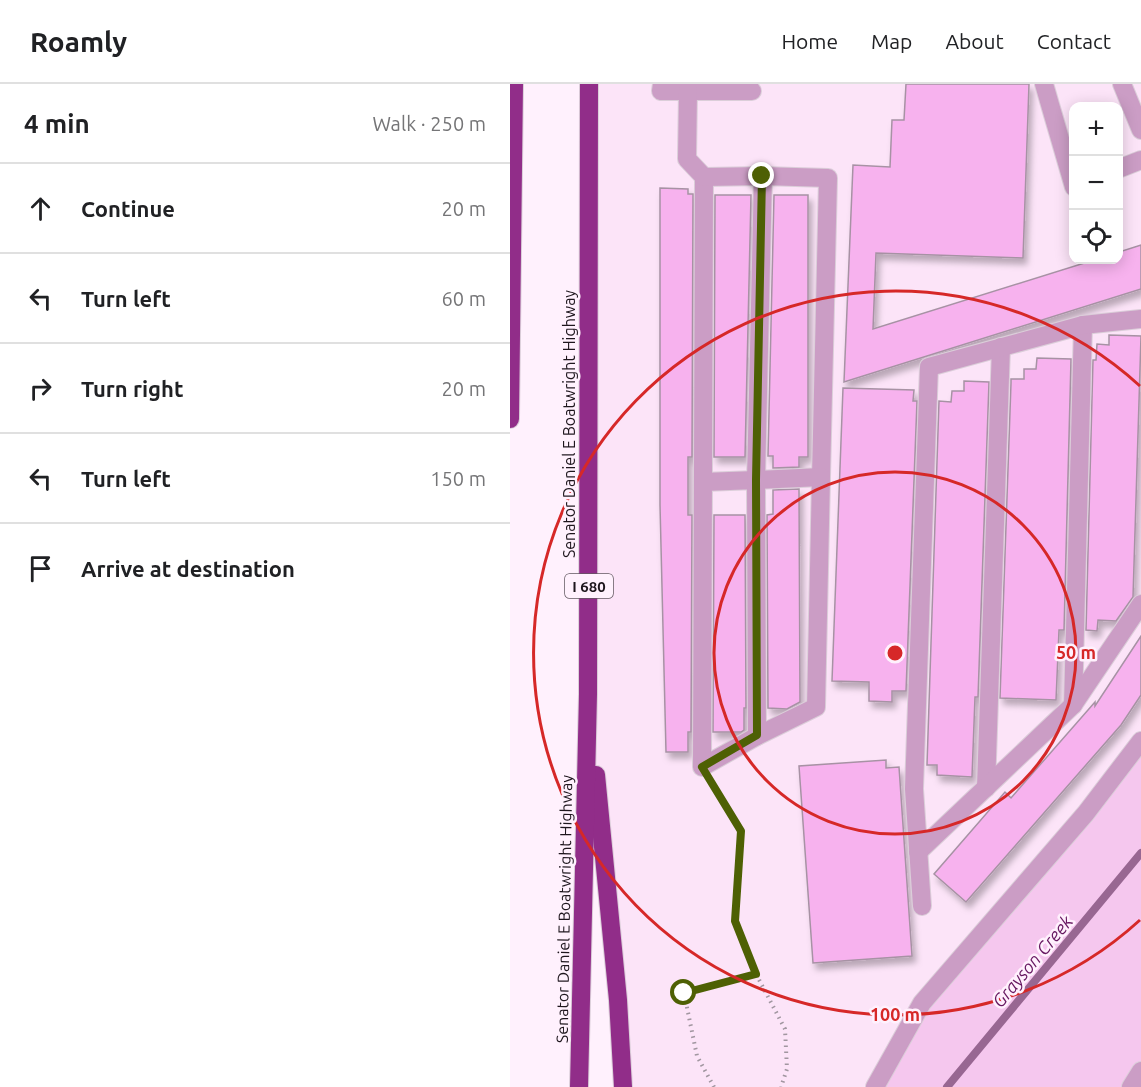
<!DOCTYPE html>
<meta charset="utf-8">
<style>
body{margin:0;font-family:Ubuntu,sans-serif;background:#f2f2f2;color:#202124}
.controls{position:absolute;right:18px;top:18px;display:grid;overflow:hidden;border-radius:12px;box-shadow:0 3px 15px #0003}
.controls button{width:54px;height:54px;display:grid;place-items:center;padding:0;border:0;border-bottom:2px solid #e0e0e0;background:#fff;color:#202124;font:30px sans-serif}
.stop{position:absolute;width:18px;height:18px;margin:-14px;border:4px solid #4e6004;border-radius:50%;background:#fff}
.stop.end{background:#4e6004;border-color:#fff;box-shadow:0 2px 6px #0008}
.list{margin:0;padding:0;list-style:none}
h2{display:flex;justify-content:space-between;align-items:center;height:78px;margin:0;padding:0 24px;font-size:26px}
h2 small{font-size:20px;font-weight:400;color:#757577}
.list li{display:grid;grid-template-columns:39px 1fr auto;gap:18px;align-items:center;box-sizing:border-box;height:90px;padding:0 24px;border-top:2px solid #e0e0e0}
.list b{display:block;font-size:22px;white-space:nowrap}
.list em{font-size:20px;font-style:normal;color:#757577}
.icon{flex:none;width:33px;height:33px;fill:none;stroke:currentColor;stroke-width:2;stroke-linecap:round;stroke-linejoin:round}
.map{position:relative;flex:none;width:631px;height:1003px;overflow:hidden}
header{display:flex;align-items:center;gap:36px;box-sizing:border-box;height:84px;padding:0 30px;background:#fff;border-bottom:2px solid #e0e0e0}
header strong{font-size:28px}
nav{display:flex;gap:33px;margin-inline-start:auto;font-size:21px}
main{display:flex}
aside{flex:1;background:#fff}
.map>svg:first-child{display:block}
</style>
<header>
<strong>Roamly</strong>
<nav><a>Home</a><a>Map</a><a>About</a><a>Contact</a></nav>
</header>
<main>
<aside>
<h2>4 min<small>Walk · 250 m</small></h2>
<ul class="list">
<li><svg class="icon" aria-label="ahead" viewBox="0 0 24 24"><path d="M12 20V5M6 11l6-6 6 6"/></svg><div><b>Continue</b></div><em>20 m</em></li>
<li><svg class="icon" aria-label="left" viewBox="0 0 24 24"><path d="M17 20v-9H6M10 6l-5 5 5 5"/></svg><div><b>Turn left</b></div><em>60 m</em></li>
<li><svg class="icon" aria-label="right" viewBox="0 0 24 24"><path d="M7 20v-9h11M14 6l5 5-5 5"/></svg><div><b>Turn right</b></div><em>20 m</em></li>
<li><svg class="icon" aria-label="left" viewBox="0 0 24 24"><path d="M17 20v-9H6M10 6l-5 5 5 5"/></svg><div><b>Turn left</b></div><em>150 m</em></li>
<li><svg class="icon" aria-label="arrive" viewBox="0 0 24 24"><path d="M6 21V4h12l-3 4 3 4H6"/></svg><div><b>Arrive at destination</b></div></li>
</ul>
</aside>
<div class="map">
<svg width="631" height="1003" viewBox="0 0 631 1003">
<defs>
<filter id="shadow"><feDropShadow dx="3.5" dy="6" stdDeviation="3" flood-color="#0004"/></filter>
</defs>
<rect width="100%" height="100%" fill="#fff1fd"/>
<path fill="#fce4f8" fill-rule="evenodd" d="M79 0H631V657L365 1003H113L108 916 78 610ZM564 22H608V176H564Z"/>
<polygon fill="#f5c7ee" points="631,657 631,987 621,1003 365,1003 412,919"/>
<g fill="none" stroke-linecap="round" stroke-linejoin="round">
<polyline stroke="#986792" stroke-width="8" points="437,1003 631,769"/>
</g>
<g fill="#f7b2ee" stroke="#a792a4" stroke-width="1.5" filter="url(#shadow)">
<polygon points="396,0 519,0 513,174 366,169 363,245 584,176 609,176 609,168 631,161 631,205 334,298 343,81 380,83 382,36 394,36"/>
<polygon points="150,104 178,105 178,110 183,110 182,373 178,373 178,431 182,431 181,648 178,648 178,668 156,668 150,421"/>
<polygon points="205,111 241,111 235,373 204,373"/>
<polygon points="264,111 298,111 298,373 289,373 289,383 263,384 263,372 258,372"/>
<polygon points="599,251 631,252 623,513 606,537 588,536 587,547 576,546 583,276 586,276 587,260 599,261"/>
<polygon points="527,274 561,275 554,546 549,546 546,616 490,614 501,299 501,295 514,295 514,285 526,285"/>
<polygon points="454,297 479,298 468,613 465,613 462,693 427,691 427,681 417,681 429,317 441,318 442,307 454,307"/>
<polygon points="333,304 404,306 403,317 407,317 396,607 382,607 382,618 359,617 359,598 322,597"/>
<polygon points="289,405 290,618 277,625 258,624 257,431 263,430 263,406"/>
<polygon points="204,431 235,431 236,624 234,624 234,646 231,648 203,648"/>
<polygon points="631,552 631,611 611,641 456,818 424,790 495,708 501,714 585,618 585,622"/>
<polygon points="376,676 376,684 389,683 402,872 303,879 289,682"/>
</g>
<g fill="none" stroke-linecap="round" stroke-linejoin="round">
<g stroke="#dbced9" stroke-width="20">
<g id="minor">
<polyline points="152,0 151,7 242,7"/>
<polyline points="534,0 564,103"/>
<polyline points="612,0 631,46"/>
<polyline points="178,7 177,75 194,93 192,683 247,652 246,396 193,398"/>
<polyline points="608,85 631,76"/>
<polyline points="194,93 253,92 318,94 311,393"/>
<polyline points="563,621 573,241"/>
<polyline points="247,652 306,623 311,393 246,396 253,92"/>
<polyline points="476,704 491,263"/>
<polyline points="408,768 563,621 631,520"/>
<polyline points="412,822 404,705 419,283 573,241 631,235"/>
<polyline points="365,1003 412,919 576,729 631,657"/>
<polyline points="621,1003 631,987"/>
</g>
</g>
<g stroke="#dbced9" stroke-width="20">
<g id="highway">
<polyline points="0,335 4,0"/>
<polyline points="86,691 108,916 113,1003"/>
<polyline points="69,1003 78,610 79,0"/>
</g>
</g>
<g stroke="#a196a0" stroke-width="4" stroke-dasharray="1.5 4.5" stroke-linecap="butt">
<polyline points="202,699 231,747 225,837 246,890 275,945 277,985 271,1003"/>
<polyline points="204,1003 187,972 174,909 246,890"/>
</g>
<use href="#minor" stroke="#cb9dc5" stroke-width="18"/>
<use href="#highway" stroke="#912d89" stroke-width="18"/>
</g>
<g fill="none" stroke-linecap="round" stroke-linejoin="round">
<polyline stroke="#4e6004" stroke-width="8" points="174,909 246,890 225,837 231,747 192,683 247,651 246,396 252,92"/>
</g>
<g fill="none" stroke="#d62828" stroke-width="3">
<circle cx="385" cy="569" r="181"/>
<path d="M630 836A362 362 0 1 1 630 302"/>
</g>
<g text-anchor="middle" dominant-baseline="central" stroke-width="5" stroke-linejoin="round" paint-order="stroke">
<rect fill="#fff1fd" stroke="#625860" stroke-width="1.5" x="55" y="490" width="48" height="24" rx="4.5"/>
<g font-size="15" font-weight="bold" fill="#1e161d">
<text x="79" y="502">I 680</text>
</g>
<g font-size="16" fill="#1e161d" stroke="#fff1fd">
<text transform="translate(59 340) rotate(-90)">Senator Daniel E Boatwright Highway</text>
<text transform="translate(54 825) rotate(-89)">Senator Daniel E Boatwright Highway</text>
</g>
<g font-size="18" font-style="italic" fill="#661760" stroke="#fff1fd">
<text transform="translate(522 877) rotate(-50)">Grayson Creek</text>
</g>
</g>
<circle cx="385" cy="569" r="9" fill="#d62828" stroke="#fff1fd" stroke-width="3"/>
<g font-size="18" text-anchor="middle" font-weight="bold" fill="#d62828" stroke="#fff1fd" stroke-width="5" stroke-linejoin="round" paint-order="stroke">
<text x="566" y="575">50 m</text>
<text x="385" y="937">100 m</text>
</g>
</svg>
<div class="controls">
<button>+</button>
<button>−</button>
<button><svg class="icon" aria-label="locate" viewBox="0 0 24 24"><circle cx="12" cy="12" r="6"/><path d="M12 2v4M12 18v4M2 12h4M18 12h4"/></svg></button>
</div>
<div class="stop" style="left:174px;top:909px"></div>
<div class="stop end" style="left:252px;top:92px"></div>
</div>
</main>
